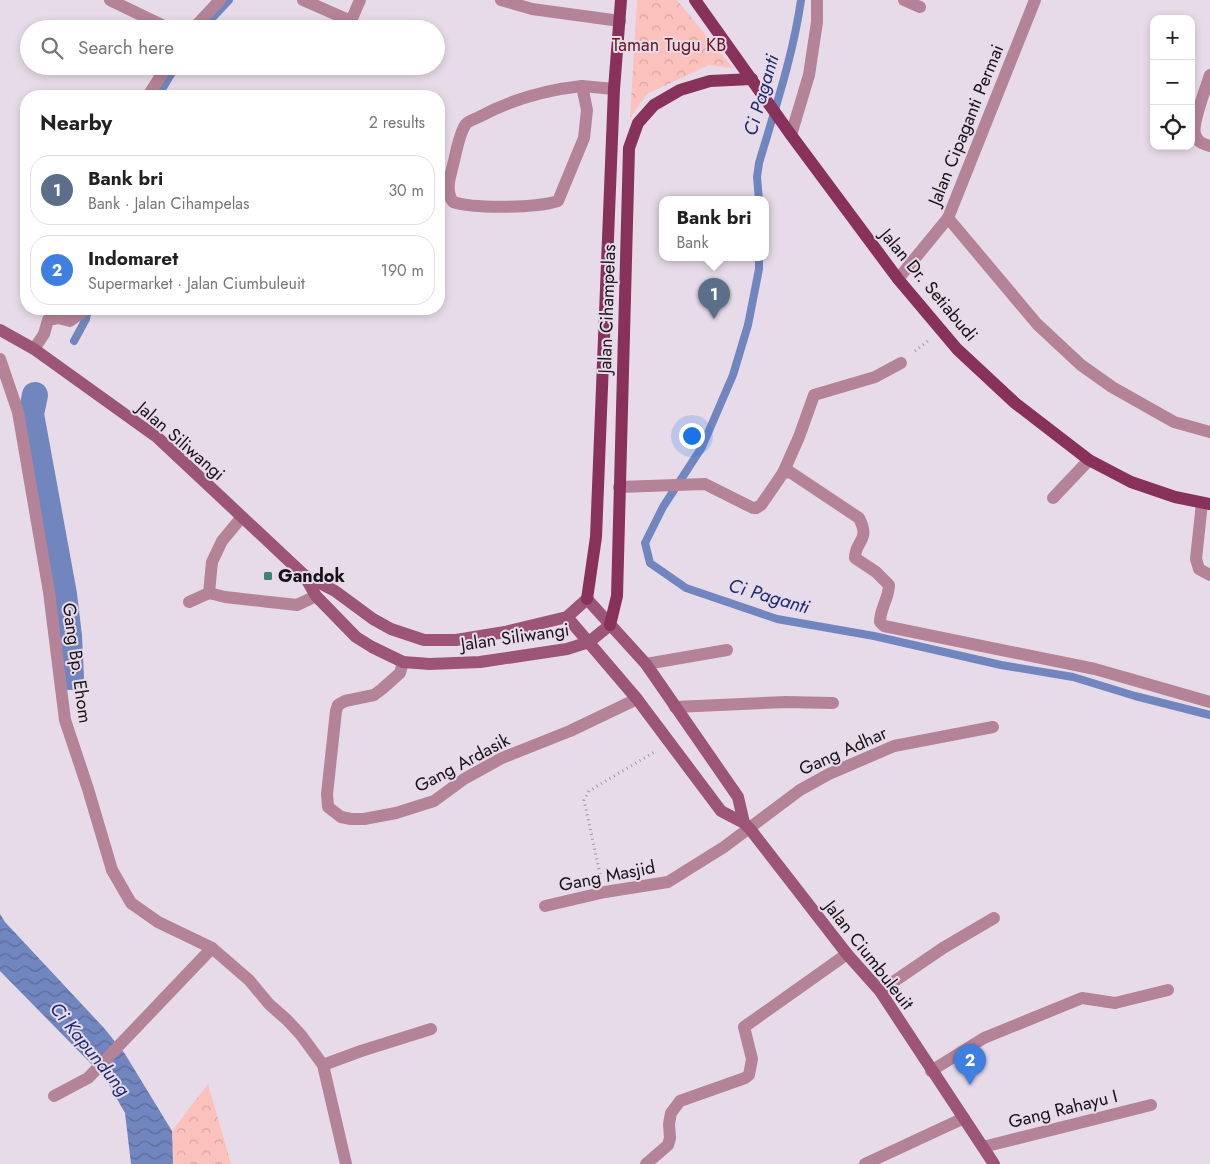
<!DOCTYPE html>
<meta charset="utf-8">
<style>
body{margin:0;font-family:Jost,sans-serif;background:#f6f6f6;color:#222}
.controls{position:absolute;right:15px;top:15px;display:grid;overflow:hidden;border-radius:10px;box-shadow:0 2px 8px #0003}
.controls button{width:45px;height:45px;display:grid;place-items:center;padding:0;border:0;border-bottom:1px solid #e0e0e0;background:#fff;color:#222;font:25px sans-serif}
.you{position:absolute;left:691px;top:435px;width:18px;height:18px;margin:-12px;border:4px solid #fff;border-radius:50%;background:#1a73e8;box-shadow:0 0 0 8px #1a73e833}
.badge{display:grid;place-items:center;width:32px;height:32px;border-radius:50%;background:#3e837a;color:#fff;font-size:16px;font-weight:700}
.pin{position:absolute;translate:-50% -41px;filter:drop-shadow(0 1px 2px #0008)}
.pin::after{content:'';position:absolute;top:26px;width:18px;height:15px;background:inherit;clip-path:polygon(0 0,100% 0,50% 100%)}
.popup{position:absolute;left:659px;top:196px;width:110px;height:65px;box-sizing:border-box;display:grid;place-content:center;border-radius:10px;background:#fff;filter:drop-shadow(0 1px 4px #0005);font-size:16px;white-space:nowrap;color:#767676}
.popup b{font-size:19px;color:#222}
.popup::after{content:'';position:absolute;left:50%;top:100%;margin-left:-10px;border:10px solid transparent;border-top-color:#fff}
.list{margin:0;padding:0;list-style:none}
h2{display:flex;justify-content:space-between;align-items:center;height:65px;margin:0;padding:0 20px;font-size:21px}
h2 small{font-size:16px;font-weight:400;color:#767676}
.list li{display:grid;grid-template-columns:32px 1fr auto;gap:15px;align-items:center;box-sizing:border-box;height:70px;margin:0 10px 10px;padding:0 10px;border:1px solid #e0e0e0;border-radius:20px}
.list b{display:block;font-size:19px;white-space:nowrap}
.list p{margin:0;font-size:16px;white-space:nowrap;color:#767676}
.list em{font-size:16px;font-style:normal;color:#767676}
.icon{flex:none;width:28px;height:28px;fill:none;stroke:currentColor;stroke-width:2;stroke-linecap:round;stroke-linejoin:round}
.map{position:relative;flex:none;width:1210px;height:1164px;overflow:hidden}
.search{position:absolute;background:#fff;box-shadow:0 2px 8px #0003;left:20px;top:20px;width:425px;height:55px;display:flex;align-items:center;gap:12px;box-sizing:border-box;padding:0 18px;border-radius:28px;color:#767676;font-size:19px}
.panel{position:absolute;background:#fff;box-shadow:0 2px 8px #0003;left:20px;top:90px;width:425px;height:225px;border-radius:20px}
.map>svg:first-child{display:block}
</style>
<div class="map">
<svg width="1210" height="1164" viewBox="0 0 1210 1164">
<defs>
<pattern id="forest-crowns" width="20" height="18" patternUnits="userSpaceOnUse" patternTransform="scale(1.25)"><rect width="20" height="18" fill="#fbc1bd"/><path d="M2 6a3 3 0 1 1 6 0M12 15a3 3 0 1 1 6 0" fill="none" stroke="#d6a5a2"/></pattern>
<pattern id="water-waves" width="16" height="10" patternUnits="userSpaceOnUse" patternTransform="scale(1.25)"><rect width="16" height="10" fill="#7186be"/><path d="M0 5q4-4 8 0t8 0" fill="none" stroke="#5c6c99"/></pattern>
</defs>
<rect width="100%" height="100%" fill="#e8dbe9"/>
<g fill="url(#forest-crowns)">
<polygon points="637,0 677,0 733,68 709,65 647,94 630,118"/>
<polygon points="208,1084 231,1164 173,1164 172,1131"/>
</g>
<polygon fill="url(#water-waves)" points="0,914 5,922 104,1028 125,1054 172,1131 173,1164 131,1164 125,1113 105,1078 0,971"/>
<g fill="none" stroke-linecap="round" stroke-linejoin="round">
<g stroke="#7186be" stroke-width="8">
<polyline points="202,29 229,0"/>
<polyline points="158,96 176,66"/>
<path d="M759 200 757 177 759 163C775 109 793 56 801 0"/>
<polyline points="759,258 759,269 748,325 733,375 702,447 663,507 645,543 650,563 686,588 777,619 874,636 1001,665 1073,677 1135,696 1210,715"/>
<polyline points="74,341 86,319 88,309"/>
</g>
<polyline stroke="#7186be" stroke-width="26" points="35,395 31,414 64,594 69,636 71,677"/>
<g stroke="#a096a1" stroke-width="3" stroke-dasharray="1 4" stroke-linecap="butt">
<polyline points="915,351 928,341"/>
<polyline points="600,874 584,800 589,791 656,751"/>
</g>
<g stroke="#b58397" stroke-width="12">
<path d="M582 86 587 110 584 138 558 201C536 208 475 209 453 202 445 191 450 177 453 165 456 154 459 133 466 124 468 121 475 119 479 117 512 99 545 90 582 86Z"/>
<polyline points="582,86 614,89"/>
<polyline points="1053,498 1089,460"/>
<polyline points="241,518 222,541 212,562 209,593 225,597 297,605 316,596"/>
<polyline points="189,602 209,593"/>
<polyline points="646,664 727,650"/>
<polyline points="931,1071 984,1038 1082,998 1115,1003 1168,990"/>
</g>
<g stroke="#b58397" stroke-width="12">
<polyline points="110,0 170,29"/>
<polyline points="303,0 351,21 360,0"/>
<polyline points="501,0 532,9 620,21"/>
<polyline points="904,0 920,7"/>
<polyline points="193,29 220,0"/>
<path d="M1210 75C1206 87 1192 124 1195 134 1197 142 1203 144 1210 146"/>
<polyline points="148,96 167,66"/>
<polyline points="791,135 809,75 817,22 817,0"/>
<polyline points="948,218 1037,324 1081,365 1112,387 1174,422 1210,432"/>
<polyline points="898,279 948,218 1035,0"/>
<polyline points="34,349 44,334 48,320 58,318 70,321 81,313 83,309"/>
<polyline points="0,359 18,412 49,592 65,720 88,789 112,870 131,903 158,922 212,948 249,980 269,1004 287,1020 301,1035 323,1065 346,1164"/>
<polyline points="783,473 799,437 814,395 875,377 901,363"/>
<path d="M619 487 705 484 753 508H756L761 505 783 473 790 472 859 518C871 541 855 540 855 558L876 572 889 585C889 598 880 608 880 622L884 626 1095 669 1210 702"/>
<polyline points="1202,503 1196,559 1199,569 1210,575"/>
<polyline points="403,662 400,673 382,689 374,695 345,701 338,705 336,711 327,794 328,807 341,817 351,819 364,819 396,813 434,801 464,779 502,758 570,731 637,699"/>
<polyline points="675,707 786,702 833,703"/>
<polyline points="545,906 605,892 668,882 724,847 800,790 829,774 894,746 993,727"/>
<polyline points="880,991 943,948 994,918"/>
<polyline points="323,1065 361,1051 431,1029"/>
<polyline points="54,1096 88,1078 212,948"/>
<polyline points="983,1147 1151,1105"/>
<polyline points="646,1164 668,1145 670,1138 669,1124 671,1113 680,1101 745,1078 749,1075 752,1059 744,1027 847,954"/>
<polyline points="865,1164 964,1118"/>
</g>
<g stroke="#9c5574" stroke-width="12">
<polyline points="0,330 34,349 158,438 304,575 335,591 373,619 391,629 424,640 456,640 505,632 567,617 587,599 646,664 738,797 744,823"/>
<polyline points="304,575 316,596 356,637 372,647 403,662 430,664 480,662 567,649 589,642 610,625"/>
<polyline points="567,617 637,699 721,811 744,823 750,829 847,954 880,991 994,1164"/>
</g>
<g stroke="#88325b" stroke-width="12">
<polyline points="695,0 791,135 898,279 957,349 1015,403 1089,460 1131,482 1175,497 1210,504"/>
<polyline points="587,599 596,537 614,89 621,0"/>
<polyline points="610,625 617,596 629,148 638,123 654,105 680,90 710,81 752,79"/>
</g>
</g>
<rect fill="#3e837a" stroke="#e8dbe9" stroke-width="2" x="263" y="571" width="10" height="10" rx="2.5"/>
<g text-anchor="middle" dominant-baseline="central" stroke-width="4" stroke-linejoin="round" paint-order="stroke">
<g font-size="18" fill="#69131a" stroke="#e8dbe9">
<text x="669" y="45">Taman Tugu KB</text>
</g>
<g font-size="18" fill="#161216" stroke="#e8dbe9">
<text transform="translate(966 125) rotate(-68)">Jalan Cipaganti Permai</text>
<text transform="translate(929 285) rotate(50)">Jalan Dr. Setiabudi</text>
<text transform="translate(607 309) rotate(-88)">Jalan Cihampelas</text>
<text transform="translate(181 441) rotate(41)">Jalan Siliwangi</text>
<text transform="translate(515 637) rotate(-8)">Jalan Siliwangi</text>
<text transform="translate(77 663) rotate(82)">Gang Bp. Ehom</text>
<text transform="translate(843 751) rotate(-24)">Gang Adhar</text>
<text transform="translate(462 763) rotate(-28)">Gang Ardasik</text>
<text transform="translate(607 876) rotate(-11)">Gang Masjid</text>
<text transform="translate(869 955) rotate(52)">Jalan Ciumbuleuit</text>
<text transform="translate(1063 1109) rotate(-14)">Gang Rahayu I</text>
</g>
<g font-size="18" font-weight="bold" fill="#161216" stroke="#e8dbe9" text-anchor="start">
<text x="278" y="576">Gandok</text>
</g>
<g font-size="19" font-style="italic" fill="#1d2d71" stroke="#e8dbe9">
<text transform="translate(761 95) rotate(-74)">Ci Paganti</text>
<text transform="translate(769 596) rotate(16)">Ci Paganti</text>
<text transform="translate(90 1049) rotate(51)">Ci Kapundung</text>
</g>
</g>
</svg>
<div class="controls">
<button>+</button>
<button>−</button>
<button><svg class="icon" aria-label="locate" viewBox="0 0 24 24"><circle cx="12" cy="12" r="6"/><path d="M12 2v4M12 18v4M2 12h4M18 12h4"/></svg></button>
</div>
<div class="you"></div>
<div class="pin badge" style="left:714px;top:319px;background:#5c6f8a">1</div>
<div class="popup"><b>Bank bri</b>Bank</div>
<div class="pin badge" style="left:970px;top:1085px;background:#3f7fe0">2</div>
<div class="search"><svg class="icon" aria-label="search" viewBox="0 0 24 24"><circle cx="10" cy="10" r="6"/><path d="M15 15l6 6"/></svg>Search here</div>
<section class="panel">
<h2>Nearby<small>2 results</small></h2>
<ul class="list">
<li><span class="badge" style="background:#5c6f8a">1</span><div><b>Bank bri</b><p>Bank · Jalan Cihampelas</p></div><em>30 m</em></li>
<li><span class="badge" style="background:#3f7fe0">2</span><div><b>Indomaret</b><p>Supermarket · Jalan Ciumbuleuit</p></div><em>190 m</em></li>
</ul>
</section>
</div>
